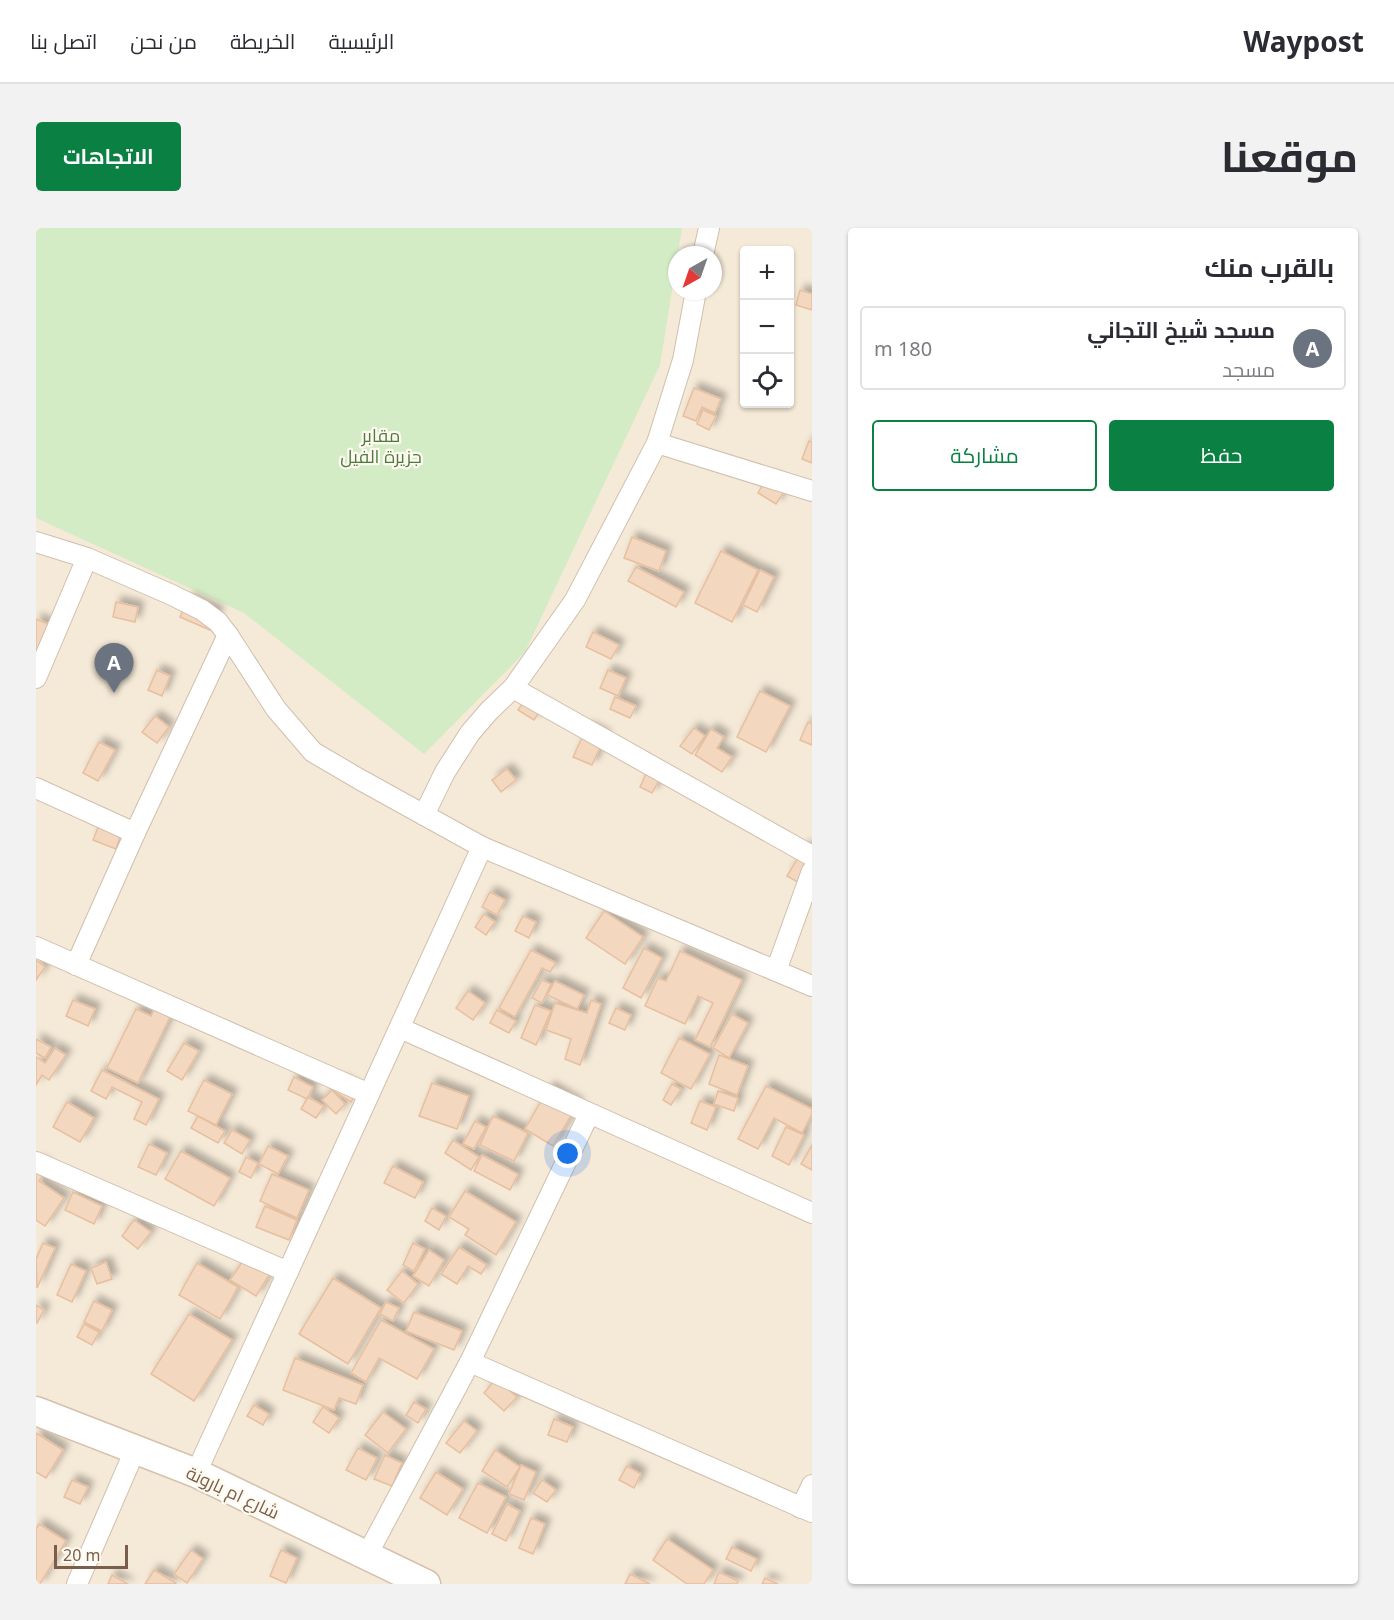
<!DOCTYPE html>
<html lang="ar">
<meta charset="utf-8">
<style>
body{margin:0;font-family:"Noto Sans",Cairo,sans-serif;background:#f2f2f3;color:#2b2b33;direction:rtl}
.controls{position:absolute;right:18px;top:18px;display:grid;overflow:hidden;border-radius:6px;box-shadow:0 2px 4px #0004}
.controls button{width:54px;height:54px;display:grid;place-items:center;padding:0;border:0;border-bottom:2px solid #e1e1e2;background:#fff;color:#2b2b33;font:30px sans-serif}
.compass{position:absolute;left:632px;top:18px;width:54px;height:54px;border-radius:50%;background:#fff;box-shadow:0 2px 4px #0004;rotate:220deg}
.scale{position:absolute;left:18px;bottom:15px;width:74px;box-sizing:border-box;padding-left:6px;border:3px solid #795e4b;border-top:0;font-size:16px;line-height:21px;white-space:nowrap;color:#795e4b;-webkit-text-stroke:4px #fffaf0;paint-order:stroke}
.you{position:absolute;left:532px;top:926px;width:21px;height:21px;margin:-15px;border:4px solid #fff;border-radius:50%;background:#1a73e8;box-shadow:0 0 0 9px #1a73e833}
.badge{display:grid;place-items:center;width:39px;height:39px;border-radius:50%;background:#0b8043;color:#fff;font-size:20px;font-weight:700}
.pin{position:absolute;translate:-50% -50px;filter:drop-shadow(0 2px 3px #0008)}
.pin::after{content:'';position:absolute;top:32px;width:21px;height:18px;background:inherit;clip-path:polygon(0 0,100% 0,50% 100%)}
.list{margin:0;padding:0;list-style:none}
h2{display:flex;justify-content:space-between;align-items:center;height:78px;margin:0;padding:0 24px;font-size:26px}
h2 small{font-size:20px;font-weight:400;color:#7c7c81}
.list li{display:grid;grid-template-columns:39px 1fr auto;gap:18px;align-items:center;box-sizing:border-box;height:84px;margin:0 12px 12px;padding:0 12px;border:2px solid #e1e1e2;border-radius:6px}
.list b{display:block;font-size:22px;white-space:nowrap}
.list p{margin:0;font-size:20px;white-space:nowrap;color:#7c7c81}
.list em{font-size:20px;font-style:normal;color:#7c7c81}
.actions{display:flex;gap:12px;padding:18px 24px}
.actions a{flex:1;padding:14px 0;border:2px solid #0b8043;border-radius:6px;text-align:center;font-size:21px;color:#0b8043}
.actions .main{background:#0b8043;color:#fff}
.icon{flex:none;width:33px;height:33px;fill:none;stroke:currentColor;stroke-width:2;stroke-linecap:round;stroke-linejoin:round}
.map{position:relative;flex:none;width:776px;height:1356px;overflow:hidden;direction:ltr;border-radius:6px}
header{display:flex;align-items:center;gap:36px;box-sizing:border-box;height:84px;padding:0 30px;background:#fff;border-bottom:2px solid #e1e1e2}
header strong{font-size:28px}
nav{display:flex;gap:33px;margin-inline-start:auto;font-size:21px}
.intro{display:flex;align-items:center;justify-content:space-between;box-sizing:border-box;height:144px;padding:0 36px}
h1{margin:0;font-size:42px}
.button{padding:15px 27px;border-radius:6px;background:#0b8043;color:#fff;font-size:21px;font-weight:700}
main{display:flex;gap:36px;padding:0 36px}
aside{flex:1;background:#fff;border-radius:6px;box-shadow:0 2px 4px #0004}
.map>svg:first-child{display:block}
</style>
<header>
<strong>Waypost</strong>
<nav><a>الرئيسية</a><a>الخريطة</a><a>من نحن</a><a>اتصل بنا</a></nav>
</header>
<div class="intro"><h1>موقعنا</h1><a class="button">الاتجاهات</a></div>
<main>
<aside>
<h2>بالقرب منك<small></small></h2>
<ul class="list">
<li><span class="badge" style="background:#6b7280">A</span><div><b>مسجد شيخ التجاني</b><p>مسجد</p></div><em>180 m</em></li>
</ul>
<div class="actions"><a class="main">حفظ</a><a>مشاركة</a></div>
</aside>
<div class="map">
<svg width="776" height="1356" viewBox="0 0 776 1356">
<defs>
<filter id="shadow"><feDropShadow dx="5.5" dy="-5.5" stdDeviation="3" flood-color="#0004"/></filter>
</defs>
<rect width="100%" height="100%" fill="#fdf6e9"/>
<path fill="#f5e9d7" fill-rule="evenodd" d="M0 0H776V1356H0ZM708 22H754V176H708ZM641 27H677V63H641Z"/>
<polygon fill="#d3ecc6" points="0,0 646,0 624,137 489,424 388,526 208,385 0,290"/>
<g fill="#f4d7bf" stroke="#e7bf9f" stroke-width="1.5" filter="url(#shadow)">
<polygon points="764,62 776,66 776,82 760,77"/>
<polygon points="658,160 685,171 679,185 666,179 660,193 647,188"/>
<polygon points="667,182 680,188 673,202 661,196"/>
<polygon points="773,213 776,214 776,235 766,231"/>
<polygon points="731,249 750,261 740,276 722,265"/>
<polygon points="596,309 630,323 623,343 588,330"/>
<polygon points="685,323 722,342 696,394 659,375"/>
<polygon points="600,339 648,364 640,379 592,353"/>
<polygon points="724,342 738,349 721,384 707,377"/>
<polygon points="152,370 182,384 174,402 144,389"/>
<polygon points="80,374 102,379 99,394 77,389"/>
<polygon points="0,391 12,396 0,425"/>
<polygon points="557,404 583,417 575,431 550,419"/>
<polygon points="121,442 134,448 126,468 112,462"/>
<polygon points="572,442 590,450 582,468 564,460"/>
<polygon points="724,463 754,478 730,524 701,509"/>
<polygon points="579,469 600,478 594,490 574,481"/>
<polygon points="490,470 506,480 498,492 482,482"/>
<polygon points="119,488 133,499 121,515 106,504"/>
<polygon points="772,494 776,496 776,517 764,512"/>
<polygon points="551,499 569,508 556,537 537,529"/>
<polygon points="658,500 669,508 656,526 644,518"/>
<polygon points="675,501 688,509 681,520 696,529 686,544 659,527"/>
<polygon points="63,514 79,522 62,553 47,545"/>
<polygon points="471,541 480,552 465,564 456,552"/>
<polygon points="610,546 623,552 616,565 604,559"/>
<polygon points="63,597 85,606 80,621 57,612"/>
<polygon points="769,618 776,623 765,656 751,648"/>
<polygon points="454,664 469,672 461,687 446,679"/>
<polygon points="568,683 607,709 589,736 550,710"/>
<polygon points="448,686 459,694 450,707 439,699"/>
<polygon points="487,688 500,694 493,710 479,703"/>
<polygon points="608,720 626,730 605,770 587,760"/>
<polygon points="495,722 520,735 514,744 506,740 479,789 463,780"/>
<polygon points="644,723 706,752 674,819 659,812 677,775 662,768 649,796 609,778 622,750 630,753"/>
<polygon points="0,732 9,739 0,752"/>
<polygon points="506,752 515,756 506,775 496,770"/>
<polygon points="519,753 548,767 541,781 511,767"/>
<polygon points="432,763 449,775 437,792 420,780"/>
<polygon points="37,772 59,781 52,798 30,788"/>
<polygon points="555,772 565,776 544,837 529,831 535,811 510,802 519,775 551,785"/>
<polygon points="499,777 515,783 500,817 485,810"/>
<polygon points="119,779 135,787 102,855 71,840 100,781 115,788"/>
<polygon points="580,780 595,787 589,802 573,795"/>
<polygon points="461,782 480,793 473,805 454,795"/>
<polygon points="696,786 712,795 693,830 677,820"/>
<polygon points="643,810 674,826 655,861 625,845"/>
<polygon points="0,811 15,819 9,830 0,825"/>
<polygon points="148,815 163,823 146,852 131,843"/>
<polygon points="19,820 30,827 13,852 6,847 0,857 0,829 9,835"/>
<polygon points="683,827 712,838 701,867 673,856"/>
<polygon points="66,842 123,871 110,897 98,891 106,874 76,859 70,871 55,863"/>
<polygon points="258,849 277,859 271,871 252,862"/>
<polygon points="168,852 196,866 180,897 152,883"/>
<polygon points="304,852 322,864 315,874 297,863"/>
<polygon points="396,855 433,868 421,901 383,888"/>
<polygon points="636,856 645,861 635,877 627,872"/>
<polygon points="730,858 776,881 776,886 766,905 738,890 722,921 702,911"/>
<polygon points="513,859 542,876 517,918 489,901"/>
<polygon points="296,862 309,876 300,886 286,872"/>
<polygon points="682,863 702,870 698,883 678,876"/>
<polygon points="272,869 288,878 280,890 265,881"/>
<polygon points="664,873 680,879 671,902 655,895"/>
<polygon points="31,874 58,890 44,914 17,899"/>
<polygon points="162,888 189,903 182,915 155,900"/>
<polygon points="457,888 492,905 478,933 444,917"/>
<polygon points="439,893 450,899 438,921 427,916"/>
<polygon points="750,899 768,907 753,937 736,928"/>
<polygon points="196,902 214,912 206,926 188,915"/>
<polygon points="417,912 443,929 435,942 409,925"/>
<polygon points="113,916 131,925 120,947 102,939"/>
<polygon points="776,917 776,942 765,936"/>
<polygon points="232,918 252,928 242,946 223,936"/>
<polygon points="145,923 194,950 178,978 129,951"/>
<polygon points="446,927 482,946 474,962 438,943"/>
<polygon points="210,929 222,935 215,950 203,944"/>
<polygon points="0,933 11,940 3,953 28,970 9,998 0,992"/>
<polygon points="357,938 387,954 379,970 348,955"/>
<polygon points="236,946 273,962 261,990 224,973"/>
<polygon points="429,963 480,994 460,1027 429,1007 433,1001 413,989"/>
<polygon points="37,964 66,978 58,996 29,982"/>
<polygon points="229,978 261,992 253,1012 220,999"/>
<polygon points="396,980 410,988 403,1002 389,993"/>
<polygon points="98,992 115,1004 102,1021 86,1008"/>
<polygon points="7,1015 19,1020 1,1060 0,1031"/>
<polygon points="377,1015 389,1021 378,1043 367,1037"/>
<polygon points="423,1019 451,1037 445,1046 432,1038 421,1056 405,1046"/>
<polygon points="393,1022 408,1032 393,1058 377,1048"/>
<polygon points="210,1028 235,1044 220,1068 194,1052"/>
<polygon points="70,1034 76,1051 61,1056 55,1040"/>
<polygon points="161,1035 202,1059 184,1091 143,1067"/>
<polygon points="35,1036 50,1043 36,1074 21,1067"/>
<polygon points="366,1043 382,1056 368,1075 351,1062"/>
<polygon points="297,1050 345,1080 312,1136 263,1106"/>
<polygon points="58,1073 76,1082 66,1103 48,1094"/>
<polygon points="350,1074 363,1080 357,1093 344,1086"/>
<polygon points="0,1077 8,1082 1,1095 0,1094"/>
<polygon points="378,1084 426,1103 418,1122 370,1103"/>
<polygon points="153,1086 196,1112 158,1173 115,1146"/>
<polygon points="345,1092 398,1121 381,1151 343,1130 330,1154 315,1145"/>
<polygon points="48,1096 63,1104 56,1117 41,1109"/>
<polygon points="259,1130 327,1157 320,1176 303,1170 298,1182 247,1162"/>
<polygon points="460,1151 481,1169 468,1183 448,1165"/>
<polygon points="378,1174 390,1181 382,1195 370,1187"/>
<polygon points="218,1177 233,1186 227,1197 211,1188"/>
<polygon points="287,1179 303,1190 293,1205 277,1194"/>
<polygon points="347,1184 370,1201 352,1225 329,1207"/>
<polygon points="518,1191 537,1199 531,1214 512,1207"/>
<polygon points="428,1193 441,1203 424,1225 410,1215"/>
<polygon points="0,1205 27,1222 10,1250 0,1244"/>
<polygon points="322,1220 341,1230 330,1252 310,1242"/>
<polygon points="459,1222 484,1239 471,1259 446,1243"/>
<polygon points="349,1227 366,1235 356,1258 338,1251"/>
<polygon points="485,1237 500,1244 488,1272 473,1266"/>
<polygon points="591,1238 605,1246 598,1260 583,1252"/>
<polygon points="400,1244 427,1261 411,1287 384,1270"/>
<polygon points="36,1252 52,1259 44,1276 28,1269"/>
<polygon points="506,1252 520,1262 511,1274 497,1265"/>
<polygon points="442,1255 470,1269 451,1305 423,1290"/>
<polygon points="471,1276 484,1283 470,1313 456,1306"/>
<polygon points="495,1290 509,1296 497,1326 483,1320"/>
<polygon points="3,1296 30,1313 4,1356 0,1356 0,1301"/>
<polygon points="631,1311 677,1342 668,1356 651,1356 617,1332"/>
<polygon points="696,1319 721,1331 715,1343 690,1331"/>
<polygon points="155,1322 167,1331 151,1355 138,1346"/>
<polygon points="245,1322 261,1330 250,1355 234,1348"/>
<polygon points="118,1342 140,1355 139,1356 109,1356"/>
<polygon points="683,1344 702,1353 701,1356 678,1356"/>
<polygon points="594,1346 614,1356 589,1356"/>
<polygon points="76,1347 92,1356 72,1356"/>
<polygon points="729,1350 742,1356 726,1356"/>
</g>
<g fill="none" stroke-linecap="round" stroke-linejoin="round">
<g stroke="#d0bfad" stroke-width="22">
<g id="street">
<polyline points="667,27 673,0"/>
<polyline points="621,215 776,263"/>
<polyline points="0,314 51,330 136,367 166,382 182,394 192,407 240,481 277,524 323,551 446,619 776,758"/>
<polyline points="0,450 51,330"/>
<polyline points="477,460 776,628"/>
<polyline points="0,560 99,605"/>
<polyline points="388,587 409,544 434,505 453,483 477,460 539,372 621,215 647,132 660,63"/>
<polyline points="0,719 333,866"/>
<polyline points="40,737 99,605 192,407"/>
<polyline points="740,743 776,643"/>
<polyline points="364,800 776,985"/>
<polyline points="0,934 252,1044"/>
<polyline points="434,1134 776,1284"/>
<polyline points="160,1245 446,619"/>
<polyline points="765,1280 776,1257"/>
<polyline points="331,1327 434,1134 553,886"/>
<polyline points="41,1356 99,1222"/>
</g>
</g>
<g stroke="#d6c1ad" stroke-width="31">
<polyline id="secondary" points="0,1183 160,1245 390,1356"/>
</g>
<use href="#street" stroke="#fff" stroke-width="20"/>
<use href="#secondary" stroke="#fff" stroke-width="28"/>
</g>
<g text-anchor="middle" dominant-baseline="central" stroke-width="4.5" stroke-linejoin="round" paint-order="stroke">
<g font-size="18" fill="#4d7a3f" stroke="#fffaf0">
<text x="345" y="207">مقابر<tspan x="345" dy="21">جزيرة الفيل</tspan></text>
</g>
<g font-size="18" fill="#795e4b" stroke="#fffaf0">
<text transform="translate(197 1264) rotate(25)">شارع ام بارونة</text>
</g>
</g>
</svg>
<div class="controls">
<button>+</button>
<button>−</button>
<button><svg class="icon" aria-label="locate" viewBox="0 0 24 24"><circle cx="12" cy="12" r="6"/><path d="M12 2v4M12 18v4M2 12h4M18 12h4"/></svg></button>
</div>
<svg class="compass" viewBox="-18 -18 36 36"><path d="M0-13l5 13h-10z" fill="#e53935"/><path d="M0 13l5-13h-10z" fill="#7c7c81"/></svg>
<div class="scale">20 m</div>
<div class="you"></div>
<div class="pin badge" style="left:78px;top:465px;background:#6b7280">A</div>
</div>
</main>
